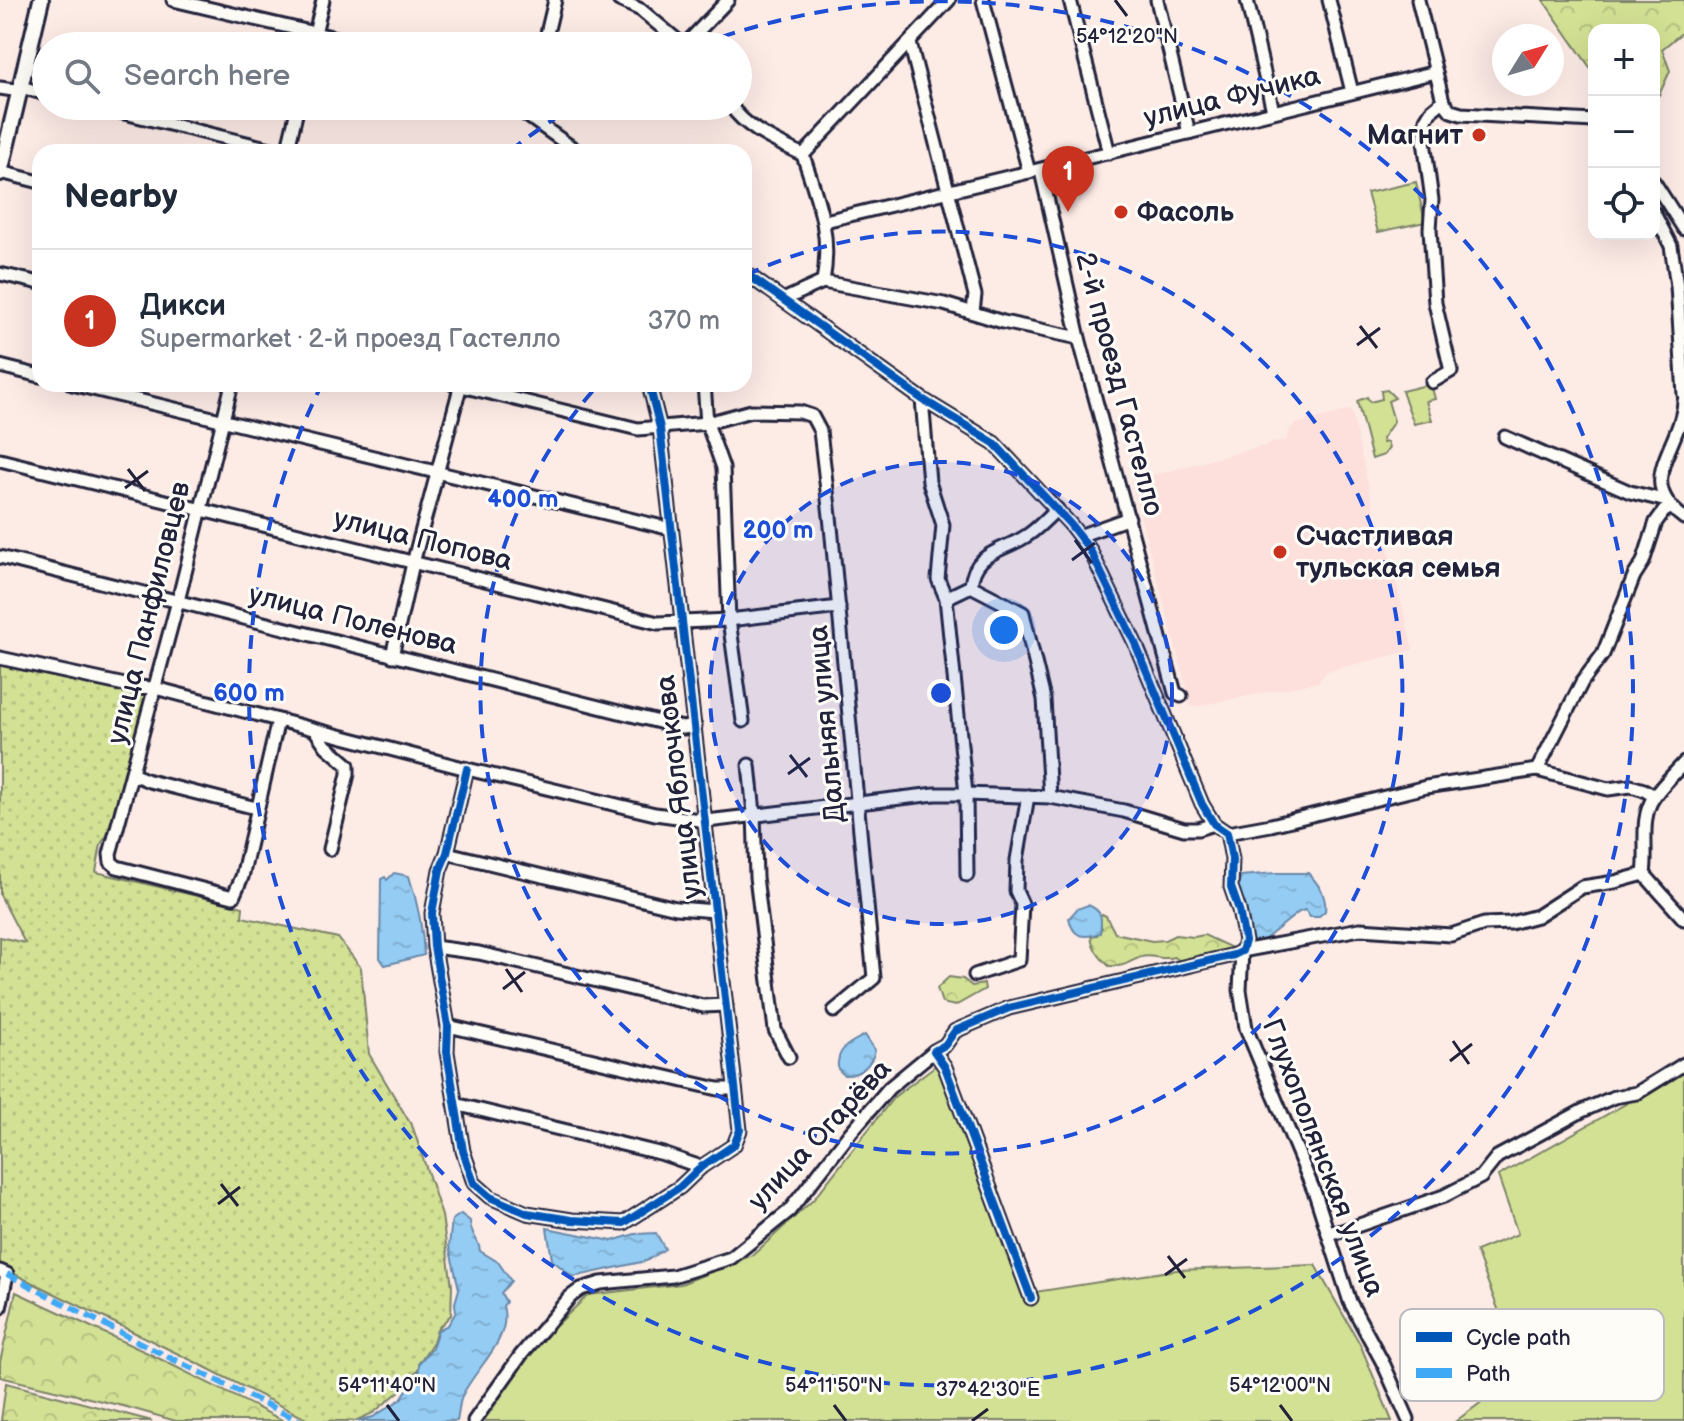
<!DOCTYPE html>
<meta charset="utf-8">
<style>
body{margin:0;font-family:"Balsamiq Sans",sans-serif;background:#f2f2f3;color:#1f2937}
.controls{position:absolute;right:24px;top:24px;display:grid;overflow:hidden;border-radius:16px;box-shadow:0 8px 32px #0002}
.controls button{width:72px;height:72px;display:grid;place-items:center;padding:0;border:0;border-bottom:2px solid #e0e1e3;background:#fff;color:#1f2937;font:40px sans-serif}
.compass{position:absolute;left:1492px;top:24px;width:72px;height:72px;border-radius:50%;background:#fff;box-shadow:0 8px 32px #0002;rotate:53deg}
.you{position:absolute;left:1004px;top:630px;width:28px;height:28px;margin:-20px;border:6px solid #fff;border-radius:50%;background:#1a73e8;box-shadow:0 0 0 12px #1a73e833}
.badge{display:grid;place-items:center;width:52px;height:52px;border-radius:50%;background:#c8321e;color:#fff;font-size:26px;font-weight:700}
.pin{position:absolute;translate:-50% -66px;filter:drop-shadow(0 2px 4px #0008)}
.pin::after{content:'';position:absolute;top:42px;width:28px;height:24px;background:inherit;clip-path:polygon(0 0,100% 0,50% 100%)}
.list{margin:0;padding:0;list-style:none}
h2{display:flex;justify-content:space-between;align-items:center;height:104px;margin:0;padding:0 32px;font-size:34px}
h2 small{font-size:26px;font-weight:400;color:#747a83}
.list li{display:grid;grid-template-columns:52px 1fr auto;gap:24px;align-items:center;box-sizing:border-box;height:144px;padding:0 32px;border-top:2px solid #e0e1e3}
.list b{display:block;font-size:30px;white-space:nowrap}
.list p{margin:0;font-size:26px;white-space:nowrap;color:#747a83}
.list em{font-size:26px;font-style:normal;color:#747a83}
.icon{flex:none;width:44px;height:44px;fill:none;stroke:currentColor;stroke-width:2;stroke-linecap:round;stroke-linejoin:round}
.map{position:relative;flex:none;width:1684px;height:1421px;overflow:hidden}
.search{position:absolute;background:#fff;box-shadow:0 8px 32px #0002;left:32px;top:32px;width:720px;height:88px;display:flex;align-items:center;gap:20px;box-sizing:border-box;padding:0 28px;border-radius:44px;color:#747a83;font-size:30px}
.panel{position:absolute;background:#fff;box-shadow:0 8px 32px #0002;left:32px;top:144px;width:720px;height:248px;border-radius:24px}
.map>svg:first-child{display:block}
</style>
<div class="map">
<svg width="1684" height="1421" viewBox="0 0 1684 1421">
<defs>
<pattern id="forest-crowns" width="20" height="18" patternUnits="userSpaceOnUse" patternTransform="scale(2)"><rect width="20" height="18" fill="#d3e194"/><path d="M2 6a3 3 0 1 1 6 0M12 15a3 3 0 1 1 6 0" fill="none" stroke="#b5c180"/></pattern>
<pattern id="park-dots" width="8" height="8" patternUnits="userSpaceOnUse" patternTransform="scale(2)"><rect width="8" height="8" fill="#d3e194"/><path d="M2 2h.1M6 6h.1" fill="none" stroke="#b5c180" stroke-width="1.8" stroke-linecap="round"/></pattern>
<pattern id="water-ripples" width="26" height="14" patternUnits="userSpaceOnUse" patternTransform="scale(2)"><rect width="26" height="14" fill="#95ccf3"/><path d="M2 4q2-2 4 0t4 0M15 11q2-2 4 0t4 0" fill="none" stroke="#80afd1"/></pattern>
</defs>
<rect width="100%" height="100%" fill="#fdebe6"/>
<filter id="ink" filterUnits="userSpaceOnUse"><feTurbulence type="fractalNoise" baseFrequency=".0125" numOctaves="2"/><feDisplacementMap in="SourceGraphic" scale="16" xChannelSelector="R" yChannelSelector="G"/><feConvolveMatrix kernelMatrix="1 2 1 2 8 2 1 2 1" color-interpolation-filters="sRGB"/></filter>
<g filter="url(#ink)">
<polygon fill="#fddfdb" points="1351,410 1377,524 1382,541 1386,541 1413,650 1327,671 1318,682 1192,707 1131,481 1286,440 1290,429 1296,424"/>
<g fill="#d3e194" stroke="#7a8268" stroke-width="2">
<polygon points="1416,182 1425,222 1378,232 1367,193"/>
<polygon points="1431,384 1435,399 1426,401 1432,420 1414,424 1402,391"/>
<polygon points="1387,390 1395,398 1388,401 1394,421 1382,439 1383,443 1387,442 1389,448 1384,455 1372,459 1357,401 1367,397 1370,402 1382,399 1381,391"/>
<polygon points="940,1062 1023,1294 1176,1270 1315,1265 1360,1344 1392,1421 481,1421 530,1351 588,1295 681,1284 753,1255 813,1200 894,1097"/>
<polygon points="1684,1071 1684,1421 1456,1421 1487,1398 1494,1386 1520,1367 1476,1251 1518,1234 1498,1176"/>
</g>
<g fill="url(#forest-crowns)" stroke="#7a8268" stroke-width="2">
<polygon points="1543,0 1684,0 1684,31 1662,49 1670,71 1659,95 1654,97 1654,30 1594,30 1594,73"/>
<path d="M1102 914 1106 916 1115 933 1152 941 1165 940 1175 935 1194 937 1204 935 1232 948 1230 954 1203 956 1184 963 1174 957C1163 961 1152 954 1141 957 1127 962 1126 967 1109 966 1100 958 1092 949 1091 936L1097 935 1102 928 1098 918Z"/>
<polygon points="949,977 963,979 972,986 984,984 985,989 955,1006 942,1003 937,988"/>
<polygon points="16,1292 154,1356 284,1421 176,1421 127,1407 0,1377 0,1362"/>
<polygon points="6,1383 152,1421 1,1421"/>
</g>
<polygon fill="url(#park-dots)" stroke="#7a8268" stroke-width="2" points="0,663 148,696 113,827 101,844 96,872 243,907 242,917 338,938 361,968 369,1054 413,1128 442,1216 452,1286 451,1315 437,1329 433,1342 419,1363 419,1368 401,1390 373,1413 355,1421 310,1421 201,1365 0,1267 0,937 25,943 0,895"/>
<g fill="url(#water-ripples)" stroke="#6788a9" stroke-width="2">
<path d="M394 873 409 876C417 901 423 929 424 955L385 965 380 958 381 879 385 877 387 880Z"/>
<path d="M1275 873H1308C1319 884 1327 896 1325 911L1318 917H1310L1305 910 1299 912 1260 943 1252 941 1236 891 1241 876Z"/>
<path d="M1088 905C1103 911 1102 918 1100 933 1082 939 1073 937 1069 918L1077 909Z"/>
<path d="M865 1035 875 1050C872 1064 860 1076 844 1075L838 1069C836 1049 849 1043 865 1035Z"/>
<path d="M461 1214 470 1221C470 1234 479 1239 480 1251L498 1262 511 1281 501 1293 506 1302 503 1306C513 1339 475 1368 462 1396 459 1403 459 1413 457 1421H357L373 1417 401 1399 419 1371V1363L432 1348 438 1330 448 1325 456 1312 455 1303 459 1289 449 1246 452 1220Z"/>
<polygon points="547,1228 612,1241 635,1234 656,1233 665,1249 646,1261 573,1277 552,1260"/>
</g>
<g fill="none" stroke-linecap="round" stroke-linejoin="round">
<g stroke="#22223b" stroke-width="17">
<g id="minor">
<polyline points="173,0 370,46"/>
<polyline points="619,0 641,10 684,46"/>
<polyline points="983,0 1029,172 1436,72"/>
<polyline points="1070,0 1109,153"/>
<polyline points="1157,0 1189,133"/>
<polyline points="1247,0 1273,111"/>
<polyline points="1329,0 1352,92"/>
<polyline points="1418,0 1443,101 1451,111 1461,114 1594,121"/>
<polyline points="910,43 975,295 973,311"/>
<polyline points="312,46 323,0"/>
<polyline points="544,46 555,0"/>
<polyline points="684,46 728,0"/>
<polyline points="21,87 46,94"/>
<polyline points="0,88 20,91"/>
<polyline points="96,106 283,152"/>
<polyline points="514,106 578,152"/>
<path d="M731 106C747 130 778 142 803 155 818 201 832 233 823 282"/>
<polyline points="287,152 298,106"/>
<polyline points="803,155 949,0"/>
<polyline points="1041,171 1079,338 1175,693 1181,696"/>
<polyline points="0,172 40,182"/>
<polyline points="1654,182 1684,229"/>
<polyline points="1654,213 1671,246 1677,286 1684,395"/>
<polyline points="825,221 1029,172"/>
<polyline points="744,272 922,399 994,443 1070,524 1090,550 1135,643 1202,804 1214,824 1227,833 1232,859 1231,887 1239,910 1245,941 1242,951 1234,955 1009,1008 955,1031 945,1045 934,1051 945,1067 1031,1298"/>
<polyline points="0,274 40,283"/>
<polyline points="783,300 823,282 944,304 1003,322 1079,338"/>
<polyline points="0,366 40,376"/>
<polyline points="1432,382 1451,371 1435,303 1430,229 1432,200 1424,141 1426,119 1431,111 1443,101"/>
<polyline points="72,384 671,529"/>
<polyline points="232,384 178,601 110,854 111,862 117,867 233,897 242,877 278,720"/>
<polyline points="453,384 638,429 707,423 751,411 800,412 812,416 820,431 830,516 874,978 834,1011"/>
<polyline points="704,384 707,423 723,468 729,620 743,721"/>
<polyline points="922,399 929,482 943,525 938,579 946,598 966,794 967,875"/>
<path d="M1684 401C1681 448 1633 481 1684 518"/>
<polyline points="1505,437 1630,492 1663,500"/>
<polyline points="0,460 658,623 729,620 839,607"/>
<polyline points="1079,536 1129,518"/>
<polyline points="0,557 683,728 695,726"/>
<path d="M971 586C974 553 999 552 1023 538 1035 532 1046 519 1057 509"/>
<polyline points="946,598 971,586 1023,613 1044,699 1050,797"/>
<polyline points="392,656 413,563 461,384"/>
<polyline points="0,658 134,687 155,688 467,769 655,814 707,821 935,794 966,794 1050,797 1124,811 1184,829 1198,829 1214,824"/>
<polyline points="315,730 326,746 348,765 348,774 330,849"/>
<path d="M1684 763C1674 774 1662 785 1654 797 1639 818 1648 850 1644 874L1684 919"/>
<polyline points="749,765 754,813 756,877 775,1030 789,1057"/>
<polyline points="467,769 447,853 440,870 432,913 434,947 448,1026 447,1052 463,1151 474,1183 490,1197 527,1213 572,1220 624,1223 680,1187 701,1167 734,1145 740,1130 660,428 649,384"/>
<polyline points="1537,770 1582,682 1603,654 1634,576 1643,562 1656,522 1664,511 1670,508"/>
<polyline points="132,774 149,781 256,808"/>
<polyline points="1227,833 1271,825 1426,787 1537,770 1608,789 1631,786 1644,790 1654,796"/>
<polyline points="447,853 676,908 716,911"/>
<polyline points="434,947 479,953 703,1006 726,1005"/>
<polyline points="975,975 1019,960 1022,904 1016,891 1017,860 1028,796"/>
<polyline points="448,1026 718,1089 735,1089"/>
<polyline points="455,1104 663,1154 701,1167"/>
<polyline points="1328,1231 1339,1232 1444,1196 1481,1177 1497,1157 1582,1111 1614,1097 1637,1093 1684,1064"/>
<polyline points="0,1271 7,1274 0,1308"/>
<polyline points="1408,1419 1384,1365 1350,1302 1316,1196 1246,1028 1240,990 1242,951 1360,929 1451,935 1484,924 1511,923 1537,916 1582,887 1615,882 1644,874"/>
<polyline points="474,1421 521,1355 570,1297 581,1289 601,1283 673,1276 731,1258 789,1211 851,1132 889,1088 934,1051"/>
</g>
</g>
<g stroke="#22223b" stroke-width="20">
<polyline id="major" points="0,173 41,0"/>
</g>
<use href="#minor" stroke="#fdfcf7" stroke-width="11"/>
<use href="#major" stroke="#fdfcf7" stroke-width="14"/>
<polyline stroke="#3fa9f5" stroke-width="6" stroke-dasharray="12 6" stroke-linecap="butt" points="7,1274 148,1347 300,1421"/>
<g stroke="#fdfcf7" stroke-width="13">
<g id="cycleway">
<polyline points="744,272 922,399 994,443 1070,524 1090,550 1135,643 1202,804 1214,824 1227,833 1232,859 1231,887 1239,910 1245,941 1242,951 1234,955 1009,1008 955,1031 945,1045 934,1051 945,1067 1031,1298"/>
<polyline points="467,769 447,853 440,870 432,913 434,947 448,1026 447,1052 463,1151 474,1183 490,1197 527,1213 572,1220 624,1223 680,1187 701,1167 734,1145 740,1130 660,428 649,384"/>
</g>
</g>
<use href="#cycleway" stroke="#0057b8" stroke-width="8"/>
</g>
</g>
<path fill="none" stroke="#22223b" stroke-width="3" d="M1115 0 1127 16M1360 326 1377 348M1357 345 1380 328M128 469 145 491M125 488 148 471M1075 540 1092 563M1072 560 1095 543M790 755 807 777M788 774 810 758M506 969 522 992M503 989 525 972M1453 1041 1469 1064M1450 1061 1472 1044M221 1184 238 1206M218 1204 240 1187M1168 1256 1185 1278M1165 1275 1187 1259M387 1405 399 1421M834 1405 846 1421M1280 1405 1292 1421M972 1421 988 1409"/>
<circle cx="941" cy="693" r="231" fill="#1d4ed8" fill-opacity=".12"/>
<g fill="none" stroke="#1d4ed8" stroke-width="4" stroke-dasharray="14 10">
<circle cx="941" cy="693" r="231"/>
<path d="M746 275A461 461 0 1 1 598 385"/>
<path d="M510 151A692 692 0 0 1 574 106M699 45A692 692 0 1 1 322 384"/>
</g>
<g fill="#c8321e" stroke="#fdfcf7" stroke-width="3">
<circle cx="1479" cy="135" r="8"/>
<circle cx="1121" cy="212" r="8"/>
<circle cx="1280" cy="552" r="8"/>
</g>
<g text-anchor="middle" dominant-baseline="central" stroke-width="6" stroke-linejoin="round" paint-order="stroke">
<g font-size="28" fill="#22223b" stroke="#fdfcf7">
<text transform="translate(1232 97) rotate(-14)">улица Фучика</text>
<text transform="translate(1119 384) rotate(75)">2-й проезд Гастелло</text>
<text transform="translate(423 540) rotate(14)">улица Попова</text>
<text transform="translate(149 613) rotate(-76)">улица Панфиловцев</text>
<text transform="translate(353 620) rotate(14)">улица Поленова</text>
<text transform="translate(827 724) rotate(-95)">Дальняя улица</text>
<text transform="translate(679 787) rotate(-97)">улица Яблочкова</text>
<text transform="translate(820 1135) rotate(-47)">улица Огарёва</text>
<text transform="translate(1323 1158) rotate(69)">Глухополянская улица</text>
</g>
<g font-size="28" font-weight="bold" fill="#22223b" stroke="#fdfcf7" text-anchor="start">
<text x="1463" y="135" text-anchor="end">Магнит</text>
<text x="1137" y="212">Фасоль</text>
<text x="1296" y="536">Счастливая<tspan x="1296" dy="32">тульская семья</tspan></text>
</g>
</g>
<rect x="1400" y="1309" width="264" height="92" rx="12" fill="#fdfcf7" stroke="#bbbbbf" stroke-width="2"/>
<rect x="1416" y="1332" width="36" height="10" fill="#0057b8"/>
<rect x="1416" y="1368" width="36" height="10" fill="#3fa9f5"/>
<g font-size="22" fill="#22223b">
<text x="1466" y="1345">Cycle path</text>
<text x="1466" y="1381">Path</text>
</g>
<g font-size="20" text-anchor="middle" fill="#22223b" stroke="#fdfcf7" stroke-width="6" stroke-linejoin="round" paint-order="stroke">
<text x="1127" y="43">54°12'20"N</text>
<text x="387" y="1392">54°11'40"N</text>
<text x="834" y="1392">54°11'50"N</text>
<text x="1280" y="1392">54°12'00"N</text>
<text x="988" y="1396">37°42'30"E</text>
</g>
<circle cx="941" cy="693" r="12" fill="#1d4ed8" stroke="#fdfcf7" stroke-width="4"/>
<g font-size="24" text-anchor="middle" font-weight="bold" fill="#1d4ed8" stroke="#fdfcf7" stroke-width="6" stroke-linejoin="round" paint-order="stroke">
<text x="523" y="507">400 m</text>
<text x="778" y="538">200 m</text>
<text x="249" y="701">600 m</text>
</g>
</svg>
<div class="controls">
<button>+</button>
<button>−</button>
<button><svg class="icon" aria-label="locate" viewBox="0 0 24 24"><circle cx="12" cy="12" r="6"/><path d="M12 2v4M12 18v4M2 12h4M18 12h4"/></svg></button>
</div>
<svg class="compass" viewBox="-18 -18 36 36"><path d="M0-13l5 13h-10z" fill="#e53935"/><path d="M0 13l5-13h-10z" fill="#747a83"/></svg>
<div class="you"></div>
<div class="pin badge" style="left:1068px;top:212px">1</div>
<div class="search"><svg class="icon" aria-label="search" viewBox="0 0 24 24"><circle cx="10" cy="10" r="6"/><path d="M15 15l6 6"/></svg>Search here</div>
<section class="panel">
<h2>Nearby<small></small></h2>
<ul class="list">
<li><span class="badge">1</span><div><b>Дикси</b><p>Supermarket · 2-й проезд Гастелло</p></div><em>370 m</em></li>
</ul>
</section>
</div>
